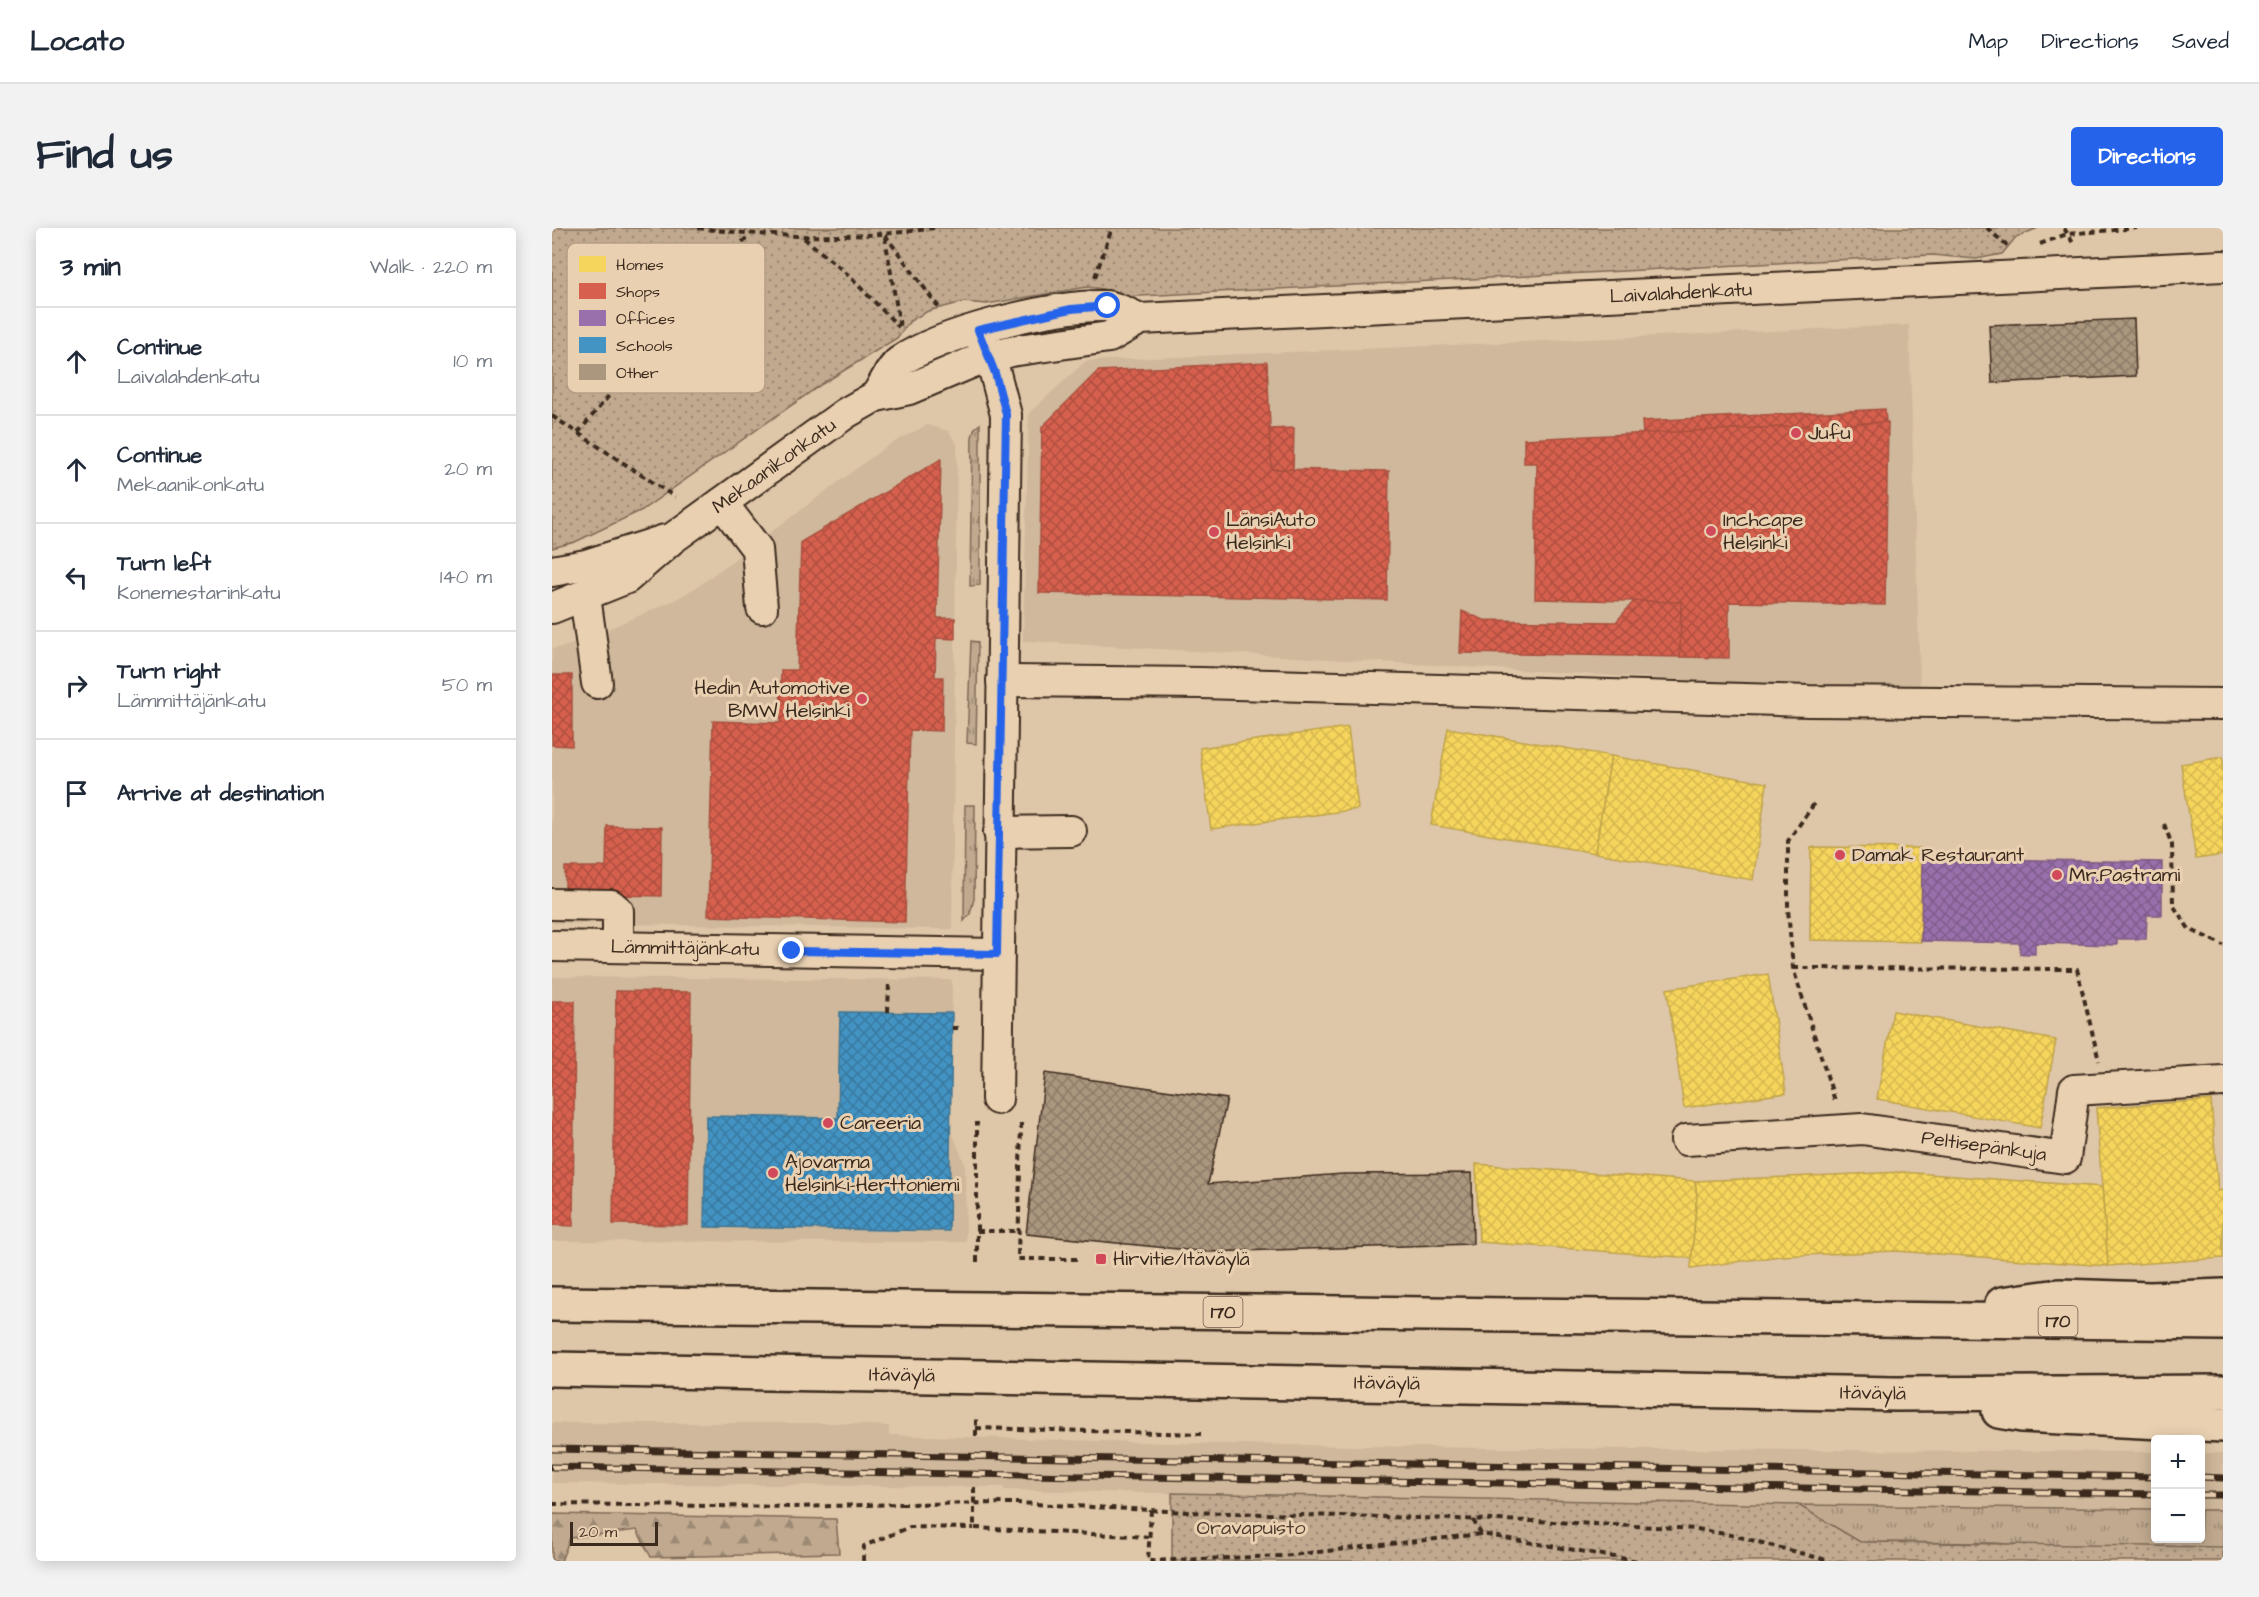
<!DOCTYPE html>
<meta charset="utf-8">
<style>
body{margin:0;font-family:"Architects Daughter",sans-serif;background:#f2f2f3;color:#1f2937}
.controls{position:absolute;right:18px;bottom:18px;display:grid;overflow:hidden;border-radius:6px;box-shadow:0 3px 15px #0003}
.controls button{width:54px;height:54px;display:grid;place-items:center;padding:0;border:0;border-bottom:2px solid #e0e1e3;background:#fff;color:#1f2937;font:30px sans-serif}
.scale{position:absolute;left:18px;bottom:15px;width:88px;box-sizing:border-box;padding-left:6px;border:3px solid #3b2a1e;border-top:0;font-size:16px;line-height:21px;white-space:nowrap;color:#3b2a1e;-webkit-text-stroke:4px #e9d0b1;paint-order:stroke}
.stop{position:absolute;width:18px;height:18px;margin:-14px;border:4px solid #2563eb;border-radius:50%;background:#fff}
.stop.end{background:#2563eb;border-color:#fff;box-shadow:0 2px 6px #0008}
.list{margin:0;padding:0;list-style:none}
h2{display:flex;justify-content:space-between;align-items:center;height:78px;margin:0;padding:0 24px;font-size:26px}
h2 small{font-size:20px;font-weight:400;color:#747a83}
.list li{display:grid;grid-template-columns:39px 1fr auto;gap:18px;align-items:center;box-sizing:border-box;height:108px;padding:0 24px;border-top:2px solid #e0e1e3}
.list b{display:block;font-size:22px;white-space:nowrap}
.list p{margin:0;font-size:20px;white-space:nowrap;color:#747a83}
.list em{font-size:20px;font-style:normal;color:#747a83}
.icon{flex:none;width:33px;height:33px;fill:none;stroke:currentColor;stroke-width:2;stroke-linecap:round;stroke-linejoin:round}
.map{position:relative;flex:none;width:1671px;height:1333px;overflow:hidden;border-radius:6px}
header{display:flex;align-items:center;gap:36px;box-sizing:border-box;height:84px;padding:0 30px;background:#fff;border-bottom:2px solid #e0e1e3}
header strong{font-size:28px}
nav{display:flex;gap:33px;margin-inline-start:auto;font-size:21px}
.intro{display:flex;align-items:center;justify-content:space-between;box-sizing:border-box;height:144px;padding:0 36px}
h1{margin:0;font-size:42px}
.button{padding:15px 27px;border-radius:6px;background:#2563eb;color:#fff;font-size:21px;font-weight:700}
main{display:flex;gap:36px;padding:0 36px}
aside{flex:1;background:#fff;border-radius:6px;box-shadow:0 3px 15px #0003}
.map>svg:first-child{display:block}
</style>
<header>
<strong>Locato</strong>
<nav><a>Map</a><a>Directions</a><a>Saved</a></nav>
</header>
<div class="intro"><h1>Find us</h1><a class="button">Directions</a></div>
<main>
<aside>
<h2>3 min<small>Walk · 220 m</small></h2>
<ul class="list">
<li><svg class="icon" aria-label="ahead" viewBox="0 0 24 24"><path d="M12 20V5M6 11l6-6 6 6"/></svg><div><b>Continue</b><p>Laivalahdenkatu</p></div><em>10 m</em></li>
<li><svg class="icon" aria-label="ahead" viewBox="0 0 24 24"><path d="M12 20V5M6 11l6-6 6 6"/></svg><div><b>Continue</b><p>Mekaanikonkatu</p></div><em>20 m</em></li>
<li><svg class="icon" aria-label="left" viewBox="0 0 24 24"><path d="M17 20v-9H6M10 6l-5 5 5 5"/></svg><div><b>Turn left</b><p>Konemestarinkatu</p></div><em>140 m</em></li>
<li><svg class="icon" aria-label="right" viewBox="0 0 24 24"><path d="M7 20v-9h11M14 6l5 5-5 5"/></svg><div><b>Turn right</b><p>Lämmittäjänkatu</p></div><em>50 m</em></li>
<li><svg class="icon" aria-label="arrive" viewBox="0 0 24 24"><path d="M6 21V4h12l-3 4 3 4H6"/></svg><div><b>Arrive at destination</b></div></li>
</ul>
</aside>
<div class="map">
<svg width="1671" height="1333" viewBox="0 0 1671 1333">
<defs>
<pattern id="grass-tufts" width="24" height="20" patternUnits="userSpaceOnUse" patternTransform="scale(1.5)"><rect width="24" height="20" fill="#c0a98f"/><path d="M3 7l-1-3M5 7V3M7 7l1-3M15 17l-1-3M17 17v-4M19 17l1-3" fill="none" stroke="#9d8a74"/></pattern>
<pattern id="forest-firs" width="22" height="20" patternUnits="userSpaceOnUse" patternTransform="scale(1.5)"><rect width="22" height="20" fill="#c0a98f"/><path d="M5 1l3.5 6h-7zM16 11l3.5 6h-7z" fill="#9d8a74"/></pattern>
<pattern id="park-dots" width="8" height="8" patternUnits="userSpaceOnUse" patternTransform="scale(1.5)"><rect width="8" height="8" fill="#c0a98f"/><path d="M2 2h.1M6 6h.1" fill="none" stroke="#9d8a74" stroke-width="1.8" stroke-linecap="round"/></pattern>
<pattern id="homes-cross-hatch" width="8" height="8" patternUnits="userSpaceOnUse" patternTransform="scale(1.5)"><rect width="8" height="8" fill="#f6d55c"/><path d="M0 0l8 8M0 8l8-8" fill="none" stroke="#d4b750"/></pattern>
<pattern id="shops-cross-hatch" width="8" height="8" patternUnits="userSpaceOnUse" patternTransform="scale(1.5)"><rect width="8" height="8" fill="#d6604d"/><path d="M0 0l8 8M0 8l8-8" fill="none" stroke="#af4f3f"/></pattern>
<pattern id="offices-cross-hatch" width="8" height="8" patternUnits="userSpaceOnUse" patternTransform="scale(1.5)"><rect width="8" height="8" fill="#9970ab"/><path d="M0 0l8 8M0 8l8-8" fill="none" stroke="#7e5c8b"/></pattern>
<pattern id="schools-cross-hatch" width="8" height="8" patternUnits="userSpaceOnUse" patternTransform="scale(1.5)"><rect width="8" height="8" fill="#4393c3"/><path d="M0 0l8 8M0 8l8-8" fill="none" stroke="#39789e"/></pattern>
<pattern id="building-cross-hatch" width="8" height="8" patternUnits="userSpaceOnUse" patternTransform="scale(1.5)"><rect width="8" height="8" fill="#ab967e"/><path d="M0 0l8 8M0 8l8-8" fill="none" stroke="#8c7b67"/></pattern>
</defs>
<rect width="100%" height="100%" fill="#dec6a8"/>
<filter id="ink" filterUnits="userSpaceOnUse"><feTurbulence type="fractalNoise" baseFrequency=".0167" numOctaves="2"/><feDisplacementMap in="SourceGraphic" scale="12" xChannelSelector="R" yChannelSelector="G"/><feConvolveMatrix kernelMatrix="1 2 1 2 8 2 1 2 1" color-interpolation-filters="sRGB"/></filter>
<g filter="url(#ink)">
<g fill="#cfb89b">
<polygon points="1357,97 1368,458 1168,454 471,413 477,185 534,133"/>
<polygon points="375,197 396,203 405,216 400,701 0,695 0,421 19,417 121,373 148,357 335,218"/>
<polygon points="0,749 400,752 398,900 413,936 414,1014 0,1013"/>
<polygon points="0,1195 287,1195 337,1198 337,1207 621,1215 933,1220 1604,1224 1603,1281 1101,1275 452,1262 452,1259 0,1255"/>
<rect x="1649" y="1225" width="22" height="57"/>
</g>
<g fill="url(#grass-tufts)" stroke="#7e6a56" stroke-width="1.5">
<polygon points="428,196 428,357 418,358 420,209 423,200"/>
<polygon points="419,413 426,414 424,516 415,515"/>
<polygon points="413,577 423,577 422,671 418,686 412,693"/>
<polygon points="1246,1277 1603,1281 1604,1310 1648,1310 1649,1282 1671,1282 1671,1332 1443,1315 1308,1314"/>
</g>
<polygon fill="url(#forest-firs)" stroke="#7e6a56" stroke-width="1.5" points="0,1286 284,1291 287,1325 99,1329 85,1302 18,1310 9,1333 0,1333"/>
<g fill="url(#park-dots)" stroke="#7e6a56" stroke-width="1.5">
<polygon points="0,0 1486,0 1464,9 1450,26 1424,31 1380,27 551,70 551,61 535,59 435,76 412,74 376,83 358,93 345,110 270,156 90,282 23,314 0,320"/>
<polygon points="620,1265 1246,1277 1308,1314 1671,1319 1671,1333 620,1333"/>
</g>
<g fill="url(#homes-cross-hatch)" stroke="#bea249" stroke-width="1.5">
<polygon points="796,499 806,581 659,601 648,520"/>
<polygon points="896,500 1059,528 1043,625 879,597"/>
<polygon points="1059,528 1215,555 1201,652 1043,625"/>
<polygon points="1671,529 1671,627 1644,631 1629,536"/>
<polygon points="1259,619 1370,620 1369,714 1258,712"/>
<polygon points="1216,746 1234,865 1132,880 1115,761"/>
<polygon points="1341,783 1504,812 1488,900 1325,871"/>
<polygon points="1659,872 1666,963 1671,962 1671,1030 1556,1038 1544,880"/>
<polygon points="924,936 1143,953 1145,967 1140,1030 927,1014"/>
<polygon points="1350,944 1550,959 1556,1038 1344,1023 1228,1028 1139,1040 1145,967 1143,953"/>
</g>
<g fill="url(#shops-cross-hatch)" stroke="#a8503f" stroke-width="1.5">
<polygon points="715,134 720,241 837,243 835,372 487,365 490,199 546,143"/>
<polygon points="1333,181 1334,194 1091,206 1090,193"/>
<polygon points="1336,194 1333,377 1177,374 1177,430 1128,429 1129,374 983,371 985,235 972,235 972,211"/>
<polygon points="742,200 741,241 720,241 717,201"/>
<polygon points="389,231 385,390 403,390 403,411 384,410 383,449 391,449 390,503 358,502 353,694 156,688 161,493 228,495 229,442 245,442 249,314"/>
<polygon points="1082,373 1129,374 1128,429 908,425 910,383 932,392 1064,394"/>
<polygon points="0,447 20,447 20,518 0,517"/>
<polygon points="55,598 110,599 109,668 13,666 13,639 54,639"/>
<polygon points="64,763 139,764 136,997 61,996"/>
<polygon points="0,773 23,773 21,998 0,997"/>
</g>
<polygon fill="url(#offices-cross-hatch)" stroke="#7d5b81" stroke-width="1.5" points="1370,630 1610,634 1610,687 1595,687 1594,711 1565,711 1565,717 1483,715 1483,726 1468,726 1468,715 1369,713"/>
<polygon fill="url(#schools-cross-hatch)" stroke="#417492" stroke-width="1.5" points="288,784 400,785 397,1003 152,999 154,888 286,890"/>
<g fill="url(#building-cross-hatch)" stroke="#3b2a1e" stroke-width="1.5">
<polygon points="1582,91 1584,148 1440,155 1437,97"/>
<polygon points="493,845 675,871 656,956 791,946 920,945 921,1016 656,1024 474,1006"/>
</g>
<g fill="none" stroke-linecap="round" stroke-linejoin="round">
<g stroke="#3b2a1e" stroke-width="34">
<g id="minor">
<polyline points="426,102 443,145 454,187 445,871"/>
<path d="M324 168C331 158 338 141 347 134 388 105 503 76 554 78 565 79 578 87 588 91L1671 38"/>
<polyline points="170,275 205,321 210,380"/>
<polyline points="0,343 34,337 113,312"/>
<polyline points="33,368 45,455"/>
<polyline points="0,380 75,350 121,310 294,185 324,168 357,161 421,134 459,123 557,109 588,91"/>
<polyline points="450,453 650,455 1257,473 1671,476"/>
<polyline points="447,604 519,603"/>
<polyline points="0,676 59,677 66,683 66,719"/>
<polyline points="0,718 445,726"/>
<polyline points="1134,912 1310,901 1513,930 1522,862 1671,853"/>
</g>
</g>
<g stroke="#3b2a1e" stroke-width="38">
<g id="highway">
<polyline points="0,1076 1671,1095"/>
<polyline points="1450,1076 1507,1068 1599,1071 1671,1068"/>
<polyline points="0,1141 1345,1166 1671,1164"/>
<polyline points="1447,1183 1470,1187 1671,1197"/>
</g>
</g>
<g stroke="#3b2a1e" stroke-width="4" stroke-dasharray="6 4.5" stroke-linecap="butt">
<path d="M146 0C226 10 302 12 382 0"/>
<polyline points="1435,0 1455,18"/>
<polyline points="1512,0 1521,15"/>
<polyline points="333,7 388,81"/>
<polyline points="333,9 348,99"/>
<polyline points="252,10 294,45 347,99"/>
<polyline points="1488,16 1515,6 1585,0"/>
<polyline points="543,49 560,0"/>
<polyline points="0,188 123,269"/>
<polyline points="26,205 136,72 198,6"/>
<polyline points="1262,576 1236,613 1236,681 1241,740 1283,873"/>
<polyline points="1612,596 1620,617 1621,677 1637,701 1671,717"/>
<polyline points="1241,740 1525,741 1547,833"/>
<polyline points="336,784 337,754"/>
<polyline points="400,800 406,800"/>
<polyline points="469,895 466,1031 527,1031"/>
<polyline points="425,1003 466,1003"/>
<polyline points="425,1034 425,894"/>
<polyline points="424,1200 649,1206"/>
<polyline points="424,1208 424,1191"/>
<polyline points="422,1259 422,1300 598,1309"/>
<polyline points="463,1275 636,1284 981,1293 1145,1301 1184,1308 1278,1333"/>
<polyline points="0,1276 242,1279 349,1276"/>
<polyline points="599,1282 596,1333 730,1328 929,1306"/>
<polyline points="921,1292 929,1306 1086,1333"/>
<polyline points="311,1333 312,1318 358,1299 422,1300"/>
</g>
<use href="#minor" stroke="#e9d0b1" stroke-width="30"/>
<use href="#highway" stroke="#e9d0b1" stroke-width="33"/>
<g stroke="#3b2a1e" stroke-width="7">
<g id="rail">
<polyline points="0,1221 1604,1249"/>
<polyline points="0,1239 1604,1266"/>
<polyline points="1648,1249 1671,1250"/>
<polyline points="1648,1267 1671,1267"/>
</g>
</g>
<use href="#rail" stroke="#e9d0b1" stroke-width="4.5" stroke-dasharray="14" stroke-linecap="butt"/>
<polyline stroke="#3b2a1e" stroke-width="4" stroke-dasharray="6 4.5" stroke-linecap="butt" points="349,1276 463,1275"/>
</g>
</g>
<g fill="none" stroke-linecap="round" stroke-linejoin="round" filter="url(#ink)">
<polyline stroke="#2563eb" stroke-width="8" points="240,723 445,726 454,186 443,145 426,102 519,81 556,78"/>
</g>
<g fill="#d1495b" stroke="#e9d0b1" stroke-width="2">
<circle cx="1244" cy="205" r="6"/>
<circle cx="1159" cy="303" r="6"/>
<circle cx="662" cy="304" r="6"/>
<circle cx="310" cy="471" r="6"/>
<circle cx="1288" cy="627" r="6"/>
<circle cx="1505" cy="647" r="6"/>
<circle cx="276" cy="895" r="6"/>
<circle cx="221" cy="945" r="6"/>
<rect x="543" y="1025" width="12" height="12" rx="3"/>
</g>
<g text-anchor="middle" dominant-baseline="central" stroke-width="6" stroke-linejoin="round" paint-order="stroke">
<g fill="#e9d0b1" stroke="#6f5c4a" stroke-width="1.5">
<rect x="651.5" y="1069" width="39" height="30" rx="4.5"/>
<rect x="1486.5" y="1078" width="39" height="30" rx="4.5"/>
</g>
<g font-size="18" font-weight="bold" fill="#3b2a1e">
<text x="671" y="1084">170</text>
<text x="1506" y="1093">170</text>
</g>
<g font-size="20" fill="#3b2a1e" stroke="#e9d0b1">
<text transform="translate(1129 65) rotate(-3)">Laivalahdenkatu</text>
<text transform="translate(222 238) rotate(-36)">Mekaanikonkatu</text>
<text transform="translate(133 720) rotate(1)">Lämmittäjänkatu</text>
<text transform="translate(1432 918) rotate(8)">Peltisepänkuja</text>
<text transform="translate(350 1147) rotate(1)">Itäväylä</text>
<text transform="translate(835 1155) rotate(1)">Itäväylä</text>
<text transform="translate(1321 1165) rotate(1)">Itäväylä</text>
</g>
<g font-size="20" fill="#3b2a1e" stroke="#e9d0b1" text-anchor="start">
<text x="1256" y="205">Jufu</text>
<text x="674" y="292">LänsiAuto<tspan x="674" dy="23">Helsinki</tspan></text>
<text x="1171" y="292">Inchcape<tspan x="1171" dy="23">Helsinki</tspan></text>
<text x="298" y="460" text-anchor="end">Hedin Automotive<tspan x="298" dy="23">BMW Helsinki</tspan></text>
<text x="1300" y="627">Damak Restaurant</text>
<text x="1517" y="647">Mr.Pastrami</text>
<text x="288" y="895">Careeria</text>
<text x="233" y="934">Ajovarma<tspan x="233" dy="23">Helsinki-Herttoniemi</tspan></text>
<text x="561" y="1031">Hirvitie/Itäväylä</text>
</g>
<g font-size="20" fill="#4f3d2f" stroke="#e9d0b1">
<text x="699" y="1300">Oravapuisto</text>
</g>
</g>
<rect x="15" y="15" width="198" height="150" rx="9" fill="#e9d0b1" stroke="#b59e85" stroke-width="1.5"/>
<rect x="27" y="28" width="27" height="16" fill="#f6d55c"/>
<rect x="27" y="55" width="27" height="16" fill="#d6604d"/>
<rect x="27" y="82" width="27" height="16" fill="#9970ab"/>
<rect x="27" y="109" width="27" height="16" fill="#4393c3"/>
<rect x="27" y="136" width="27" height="16" fill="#ab967e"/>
<g font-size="16" fill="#3b2a1e">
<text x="64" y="42">Homes</text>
<text x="64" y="69">Shops</text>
<text x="64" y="96">Offices</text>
<text x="64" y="123">Schools</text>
<text x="64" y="150">Other</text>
</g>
</svg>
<div class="controls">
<button>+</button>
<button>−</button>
</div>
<div class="scale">20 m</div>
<div class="stop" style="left:556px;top:78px"></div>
<div class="stop end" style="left:240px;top:723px"></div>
</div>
</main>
